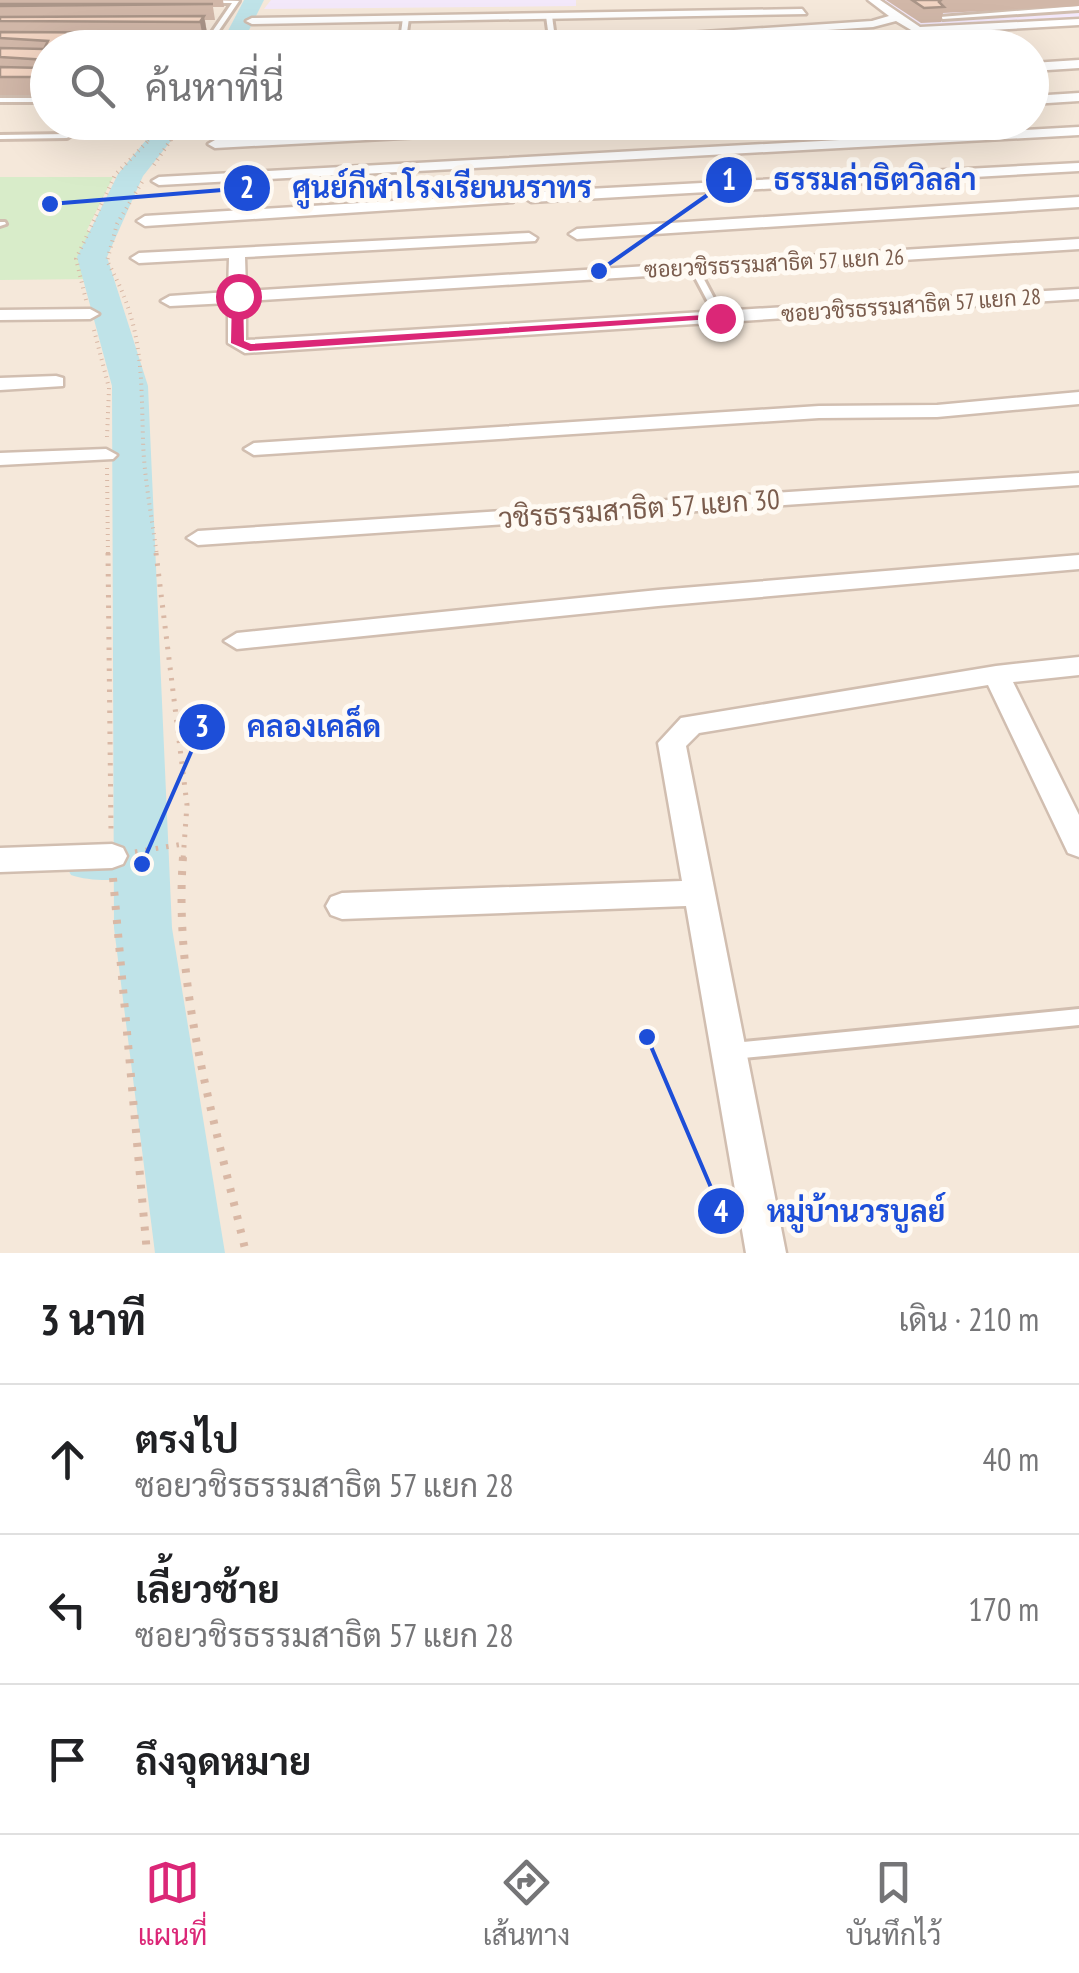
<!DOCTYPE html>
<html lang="th">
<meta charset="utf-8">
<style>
body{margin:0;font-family:"PT Sans Narrow",Sarabun,sans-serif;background:#f6f6f6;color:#202124}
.stop{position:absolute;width:30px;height:30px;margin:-22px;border:8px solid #db2777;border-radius:50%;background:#fff}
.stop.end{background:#db2777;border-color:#fff;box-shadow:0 2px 10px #0008}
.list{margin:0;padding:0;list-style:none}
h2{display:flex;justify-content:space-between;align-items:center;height:130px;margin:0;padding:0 40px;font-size:42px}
h2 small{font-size:32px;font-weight:400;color:#757577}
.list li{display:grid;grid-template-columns:65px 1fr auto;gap:30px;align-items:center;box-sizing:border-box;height:150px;padding:0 40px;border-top:2px solid #e0e0e0}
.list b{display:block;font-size:38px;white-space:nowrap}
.list p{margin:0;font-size:32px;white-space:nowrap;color:#757577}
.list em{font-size:32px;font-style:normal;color:#757577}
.icon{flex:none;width:55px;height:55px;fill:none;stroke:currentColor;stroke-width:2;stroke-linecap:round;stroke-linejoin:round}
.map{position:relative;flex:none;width:1079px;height:1253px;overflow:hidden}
.search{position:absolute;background:#fff;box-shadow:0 10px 40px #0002;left:30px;right:30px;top:30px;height:110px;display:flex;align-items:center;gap:25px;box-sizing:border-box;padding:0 35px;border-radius:55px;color:#757577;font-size:38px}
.sheet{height:580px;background:#fff}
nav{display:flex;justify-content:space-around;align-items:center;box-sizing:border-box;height:140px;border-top:2px solid #e0e0e0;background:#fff;font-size:28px;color:#757577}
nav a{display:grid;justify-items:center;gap:5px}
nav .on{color:#db2777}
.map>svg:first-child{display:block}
</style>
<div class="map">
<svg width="1079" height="1253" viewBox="0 0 1079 1253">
<rect width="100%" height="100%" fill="#fdf6ec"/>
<path fill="#f5e8da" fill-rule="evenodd" d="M0 0H1079V1253H0ZM48 48H1032V122H48Z"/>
<g fill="#f3e8fa">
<polygon points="271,0 576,0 576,6 264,9"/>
<polygon points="879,0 1079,0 1079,20 923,31"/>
</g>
<polygon fill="#d8ecc9" points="0,177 113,177 87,230 96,237 86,259 93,279 0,280"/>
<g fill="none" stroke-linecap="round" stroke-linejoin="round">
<path fill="#bfe3e8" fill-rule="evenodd" d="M142 851 154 855 159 864 154 873C131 881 94 883 71 875L66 866 71 857Z"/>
<g fill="#bfe3e8" fill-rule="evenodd">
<polygon points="244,0 264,0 240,48 219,48"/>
<polygon points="161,122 186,122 143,176 107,257 148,386 172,928 225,1253 155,1253 114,928 112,386 77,257 118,174"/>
</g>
<g stroke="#d1beb0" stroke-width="6">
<g id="service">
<polygon points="206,0 239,1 207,48 201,48 232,3 208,3"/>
<polygon points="1079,6 1079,10 943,19 940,17"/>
<polygon points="549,14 552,16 555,38 552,40 549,38 546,16"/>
<polygon points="406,16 409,18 406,40 403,42 400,40 403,18"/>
<rect x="0" y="98" width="48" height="4"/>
<polygon points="0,135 67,134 70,136 67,138 0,139"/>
<polygon points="0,222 5,222 6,224 0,226"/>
<polygon points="691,266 698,268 724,317 723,319 716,317 690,268"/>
<polygon points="1079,1009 1079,1025 733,1059 727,1057 724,1051 727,1045 733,1043"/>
</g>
</g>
<g stroke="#d1beb0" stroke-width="5">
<g id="minor">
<polygon points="868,0 880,0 920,27 1079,19 1079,25 918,34 896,21 873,27 688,39 243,47 237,43 243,39 688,33 872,21 889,16"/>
<polygon points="802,9 806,14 252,24 246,21 252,18"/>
<polygon points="937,40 941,46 861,48 867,44"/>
<polygon points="1079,60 1079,68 1032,71 1032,63"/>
<polygon points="1079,93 1079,101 1032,104 1032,96"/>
<polygon points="542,122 634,122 628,126 215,148 208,144 215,140"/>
<polygon points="1079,127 1079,135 159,185 152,181 159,177"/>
<polygon points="1079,163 1079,171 531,202 523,197 531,192"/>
<polygon points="508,194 513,196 513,202 145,226 137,221 145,216"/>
<polygon points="1079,197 1079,207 577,239 569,234 577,229"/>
<polygon points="529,233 537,238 535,241 245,257 246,291 1079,239 1079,249 246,301 246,340 1079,289 1079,299 245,353 228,343 228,303 170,306 161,301 170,296 228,292 229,258 139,263 131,258 139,253"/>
<polygon points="0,310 90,309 99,314 90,319 0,320"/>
<polygon points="56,376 63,378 63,386 0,390 0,378"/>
<polygon points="1079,392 1079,404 937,417 819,418 254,455 244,449 254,443 819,406 937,405"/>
<polygon points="106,449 117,455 113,459 0,465 0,453"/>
<polygon points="1079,473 1079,485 198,545 187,538 198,531"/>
<polygon points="1079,555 1079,569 658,606 237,649 224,641 237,633 658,590"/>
<polygon points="1079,657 1079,675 1013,682 1079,815 1079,857 1068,853 988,685 699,733 686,746 786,1253 746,1253 686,906 342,919 331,915 326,906 331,897 342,893 682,881 658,743 681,718 996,666"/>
<polygon points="112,844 123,848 127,856 123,864 112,868 0,872 0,848"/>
</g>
</g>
<g stroke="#d9b8a5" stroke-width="2.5" stroke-dasharray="1 4" stroke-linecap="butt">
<polyline points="148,141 166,122"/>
<polyline points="170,141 183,122"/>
</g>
<g stroke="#d9b8a5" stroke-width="4" stroke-dasharray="1 5" stroke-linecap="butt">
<polyline points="154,165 172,138"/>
<path d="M142 182 117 224 107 261C143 325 141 369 143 440 144 478 152 518 157 556"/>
<polyline points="86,300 76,259 115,175 151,138"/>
<polyline points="94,330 109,388 107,437"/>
<polyline points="107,468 108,556"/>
</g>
<g stroke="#d9b8a5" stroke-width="5" stroke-dasharray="2.5 8" stroke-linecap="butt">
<polyline points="108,553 111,832"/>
<polyline points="156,553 187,805 183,860"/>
<polyline points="135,852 183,844"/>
</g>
<g stroke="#d9b8a5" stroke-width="8" stroke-dasharray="4 10" stroke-linecap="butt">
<path d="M183 857C173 990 216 1125 246 1253"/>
<polyline points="113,878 147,1253"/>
</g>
<use href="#service" fill="#fff" fill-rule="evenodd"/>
<use href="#minor" fill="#fff" fill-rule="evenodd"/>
</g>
<g fill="#d1b7a8">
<polygon points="0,0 223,0 224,7 213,7 215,20 205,20 207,33 203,38 194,38 195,48 48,48 48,95 0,95"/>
<polygon points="886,0 1079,0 1079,6 943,13 941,22 921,23"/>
</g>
<g fill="#aa9588">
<polygon points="204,16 207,33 203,38 200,22"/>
<polygon points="193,33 195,48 182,48"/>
</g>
<g fill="#f3d5c3" stroke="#aa9588" stroke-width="2.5">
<polygon points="912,0 941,0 939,2 944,7 924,8"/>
<polygon points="0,4 213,4 0,6"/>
<polygon points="204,16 200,22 0,21 0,17"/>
<polygon points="0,32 193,33 182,48 48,48 48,77 0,77 0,67 44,68 47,60 0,57 0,48 44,49 48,41 0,38"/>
</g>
<polygon fill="#db2777" points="238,293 243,296 244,341 251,344 720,314 726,318 250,351 231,343 232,296"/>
<g text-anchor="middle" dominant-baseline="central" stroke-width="10" stroke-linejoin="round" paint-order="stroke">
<g font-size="22" fill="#7a5c4d" stroke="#fffaf3">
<text transform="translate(774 263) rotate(-3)">ซอยวชิรธรรมสาธิต 57 แยก 26</text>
<text transform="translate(911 305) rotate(-4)">ซอยวชิรธรรมสาธิต 57 แยก 28</text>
</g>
<g font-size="28" fill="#7a5c4d" stroke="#fffaf3">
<text transform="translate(639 508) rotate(-4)">วชิรธรรมสาธิต 57 แยก 30</text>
</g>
</g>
<path fill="none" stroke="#1d4ed8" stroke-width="4" d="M599 271L729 180M50 204L247 188M142 864L202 727M647 1037L721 1211"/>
<g fill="#1d4ed8" stroke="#fffaf3" stroke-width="4">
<circle cx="599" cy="271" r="10"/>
<circle cx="50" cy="204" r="10"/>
<circle cx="142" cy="864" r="10"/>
<circle cx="647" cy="1037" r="10"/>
<circle cx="729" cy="180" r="25"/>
<circle cx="247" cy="188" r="25"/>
<circle cx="202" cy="727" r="25"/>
<circle cx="721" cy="1211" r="25"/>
</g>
<g font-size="30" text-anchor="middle" font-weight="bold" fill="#fff">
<text x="729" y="190">1</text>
<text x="247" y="198">2</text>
<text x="202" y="737">3</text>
<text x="721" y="1222">4</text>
</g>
<g font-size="30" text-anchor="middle" font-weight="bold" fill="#1d4ed8" stroke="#fffaf3" stroke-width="10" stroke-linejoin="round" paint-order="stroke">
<text x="875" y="190">ธรรมล่าธิตวิลล่า</text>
<text x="442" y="198">ศูนย์กีฬาโรงเรียนนราทร</text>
<text x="314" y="737">คลองเคล็ด</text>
<text x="856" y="1222">หมู่บ้านวรบูลย์</text>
</g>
</svg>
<div class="stop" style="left:238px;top:296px"></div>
<div class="stop end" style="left:720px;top:318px"></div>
<div class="search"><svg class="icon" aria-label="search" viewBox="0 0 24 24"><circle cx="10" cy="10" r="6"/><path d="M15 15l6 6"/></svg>ค้นหาที่นี่</div>
</div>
<section class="sheet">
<h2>3 นาที<small>เดิน · 210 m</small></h2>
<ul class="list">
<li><svg class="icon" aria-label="ahead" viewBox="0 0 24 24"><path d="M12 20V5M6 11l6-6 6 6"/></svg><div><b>ตรงไป</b><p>ซอยวชิรธรรมสาธิต 57 แยก 28</p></div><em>40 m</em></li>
<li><svg class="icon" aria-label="left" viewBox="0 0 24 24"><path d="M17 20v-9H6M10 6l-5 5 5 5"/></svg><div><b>เลี้ยวซ้าย</b><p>ซอยวชิรธรรมสาธิต 57 แยก 28</p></div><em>170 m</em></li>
<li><svg class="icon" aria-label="arrive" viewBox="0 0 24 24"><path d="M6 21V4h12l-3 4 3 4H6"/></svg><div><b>ถึงจุดหมาย</b></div></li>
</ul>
</section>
<nav>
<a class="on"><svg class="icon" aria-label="map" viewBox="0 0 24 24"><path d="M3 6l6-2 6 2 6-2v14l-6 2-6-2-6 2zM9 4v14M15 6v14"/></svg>แผนที่</a>
<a><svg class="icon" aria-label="directions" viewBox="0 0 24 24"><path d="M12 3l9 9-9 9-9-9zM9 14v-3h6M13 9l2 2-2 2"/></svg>เส้นทาง</a>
<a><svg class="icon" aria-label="saved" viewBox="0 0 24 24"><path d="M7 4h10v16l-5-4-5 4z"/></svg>บันทึกไว้</a>
</nav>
